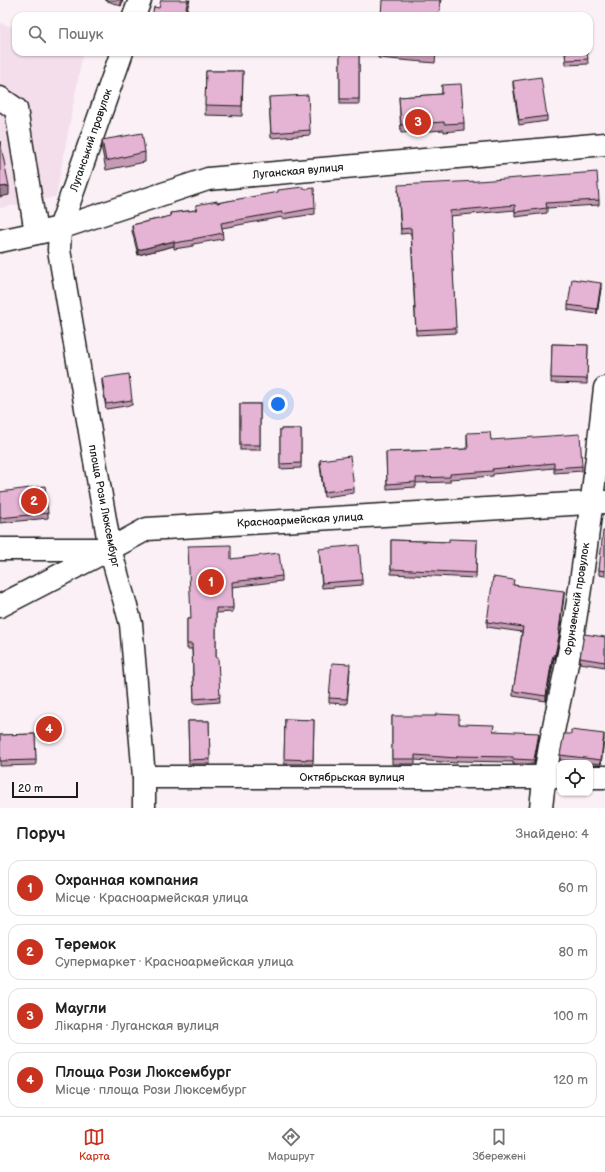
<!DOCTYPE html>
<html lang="uk">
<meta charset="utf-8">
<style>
body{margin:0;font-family:"Balsamiq Sans",sans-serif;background:#f6f6f6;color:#202124}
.controls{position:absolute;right:12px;bottom:12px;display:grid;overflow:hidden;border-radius:8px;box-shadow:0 1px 3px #0004}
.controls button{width:36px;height:36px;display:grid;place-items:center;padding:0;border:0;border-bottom:1px solid #e0e0e0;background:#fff;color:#202124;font:20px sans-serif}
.scale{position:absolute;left:12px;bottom:10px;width:66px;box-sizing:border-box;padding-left:4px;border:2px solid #1c1c1c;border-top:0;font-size:11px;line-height:14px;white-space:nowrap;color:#1c1c1c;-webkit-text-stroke:3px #fff;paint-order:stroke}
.you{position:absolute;left:278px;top:404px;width:14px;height:14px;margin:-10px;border:3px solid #fff;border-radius:50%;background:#1a73e8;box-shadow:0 0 0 6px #1a73e833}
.badge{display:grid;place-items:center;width:26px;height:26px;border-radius:50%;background:#c8321e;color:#fff;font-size:13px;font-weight:700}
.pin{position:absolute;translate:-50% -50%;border:2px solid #fff;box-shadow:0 1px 4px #0006}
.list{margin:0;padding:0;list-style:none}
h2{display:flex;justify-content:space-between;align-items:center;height:52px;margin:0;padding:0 16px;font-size:17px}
h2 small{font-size:13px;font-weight:400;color:#757577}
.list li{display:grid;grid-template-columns:26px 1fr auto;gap:12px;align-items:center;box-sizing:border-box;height:56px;margin:0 8px 8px;padding:0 8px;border:1px solid #e0e0e0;border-radius:12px}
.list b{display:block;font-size:15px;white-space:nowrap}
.list p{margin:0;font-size:13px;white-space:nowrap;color:#757577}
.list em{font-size:13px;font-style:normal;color:#757577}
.icon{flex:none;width:22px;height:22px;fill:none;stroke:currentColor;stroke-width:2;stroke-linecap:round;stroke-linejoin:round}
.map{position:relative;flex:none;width:605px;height:808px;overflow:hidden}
.search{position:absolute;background:#fff;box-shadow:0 1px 3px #0004;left:12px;right:12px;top:12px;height:44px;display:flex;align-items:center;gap:10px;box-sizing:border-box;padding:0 14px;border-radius:12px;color:#757577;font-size:15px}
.sheet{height:308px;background:#fff}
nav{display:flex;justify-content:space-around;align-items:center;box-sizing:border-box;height:56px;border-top:1px solid #e0e0e0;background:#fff;font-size:11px;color:#757577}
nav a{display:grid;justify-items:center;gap:2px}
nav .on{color:#c8321e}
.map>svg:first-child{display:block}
</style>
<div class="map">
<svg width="605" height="808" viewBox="0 0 605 808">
<rect width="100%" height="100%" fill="#faf0f6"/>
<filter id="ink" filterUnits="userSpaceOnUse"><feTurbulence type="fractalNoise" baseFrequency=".025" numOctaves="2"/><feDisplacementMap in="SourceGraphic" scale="8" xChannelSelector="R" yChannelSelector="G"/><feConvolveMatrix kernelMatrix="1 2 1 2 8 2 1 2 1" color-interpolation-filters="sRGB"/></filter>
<g filter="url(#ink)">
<polygon fill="#f4deec" points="0,23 16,28 16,52 83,52 56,197 0,208"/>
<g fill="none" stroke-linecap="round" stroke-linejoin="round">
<g stroke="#1c1c1c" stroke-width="25">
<g id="minor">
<polyline points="134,16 140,0"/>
<polyline points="122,52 60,228 59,250 110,549 131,624 144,777 144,808"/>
<polyline points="0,98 16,109 36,233"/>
<polyline points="0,241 60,228 208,179 605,144"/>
<polyline points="0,549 107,549"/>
<polyline points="0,606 110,549 147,529 605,502"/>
<polyline points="144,777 560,777"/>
<polyline points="590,777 605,777"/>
<path d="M541 808C547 745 565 683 575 620 588 543 596 466 605 388"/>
</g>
</g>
<use href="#minor" stroke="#fff" stroke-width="22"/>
</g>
<g fill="#c59ab5" stroke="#1c1c1c">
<polygon points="105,0 123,0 121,6"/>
<polygon points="378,52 436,52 435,63 378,58"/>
<polygon points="565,52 587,52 588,64 566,65"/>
<rect x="340" y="53" width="19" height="51"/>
<polygon points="206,71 243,71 242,116 205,115"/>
<polygon points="513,81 547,116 547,121 519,125 513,86"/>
<polygon points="442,85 464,123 464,130 444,132 444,130 401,133 399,97 442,94"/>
<polygon points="269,97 310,130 310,135 271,138"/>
<polygon points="102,140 145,152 145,162 106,170 102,150"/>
<polygon points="303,189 315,208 315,214 282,219 282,217 222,228 223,239 193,244 193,246 174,249 174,246 138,255 132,231 132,225 170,216 170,213 196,210 196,205 217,203"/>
<polygon points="398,190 599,200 599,205 547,208 547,213 515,217 515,210 450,216 456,333 416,335 411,233 401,234"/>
<polygon points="601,288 597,314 568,310 568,305"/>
<polygon points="552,344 588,345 587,384 551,383"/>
<polygon points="102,378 132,400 132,405 106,409 102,383"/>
<rect x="240" y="404" width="20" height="46"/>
<polygon points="280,429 301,429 301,468 280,469"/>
<polygon points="467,433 582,466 582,471 554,473 554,468 493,474 493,476 450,479 450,482 416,483 416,487 387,489 386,452 467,449"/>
<polygon points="320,460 354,488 354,493 324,497 320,465"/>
<polygon points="0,492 48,513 48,518 0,523"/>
<polygon points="605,531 605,576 599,575 599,570"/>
<polygon points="391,540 449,542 477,540 476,578 391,574"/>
<polygon points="319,549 362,580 362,585 322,588"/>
<polygon points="231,559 282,576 282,581 232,587 233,612 216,613 216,658 220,702 194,704 192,649 187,649 187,619 191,619"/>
<polygon points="514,585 564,596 559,631 560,636 555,659 554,659 552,664 546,701 513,696 513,691 516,674 522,632 487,627 487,622"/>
<polygon points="605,637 605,667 580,663 580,658"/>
<polygon points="350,669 347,704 329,703 329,698"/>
<polygon points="392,716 459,724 494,731 539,737 534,764 513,764 513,762 457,761 457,763 415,760 415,764 392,764"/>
<polygon points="285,719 314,720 313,764 284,764"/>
<polygon points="188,721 209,721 210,764 189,764"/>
<polygon points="35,734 36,765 0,766 0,735"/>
<polygon points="604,739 601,764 560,760 560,755"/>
</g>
<g fill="#a07d94" stroke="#1c1c1c">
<polygon points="121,0 123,0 121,6"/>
<polygon points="188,0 190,0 185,16 184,16"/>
<polygon points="440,0 441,0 439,16"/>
<polygon points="9,186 9,195 0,197 0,187"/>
<polygon points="174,241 174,246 138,255 138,250"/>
<polygon points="601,283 601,288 597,314 597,309"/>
<polygon points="564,591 564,596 559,636 559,631"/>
<polygon points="560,631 560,636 555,659 555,655"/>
<polygon points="554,654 554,659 546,701 546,696"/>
<polygon points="539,733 539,737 534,764 534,760"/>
<polygon points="604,734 604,739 601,764 601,760"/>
</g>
<g fill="#e5b3d3" stroke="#1c1c1c">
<polygon points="161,0 188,0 184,16 152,16 154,7 159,8"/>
<polygon points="382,0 440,0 439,16 381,16"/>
<polygon points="418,52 435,52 435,53"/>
<polygon points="565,52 587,52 588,59 566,60"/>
<rect x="340" y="53" width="19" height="46"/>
<polygon points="206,71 243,71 242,106 205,105"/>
<polygon points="541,77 547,116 519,120 513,81"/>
<polygon points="461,84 464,123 444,124 444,122 401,125 399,97 442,94 442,85"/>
<polygon points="308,95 310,130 271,133 269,97"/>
<polygon points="142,133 145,152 106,161 102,140"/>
<polygon points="0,141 9,186 0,187"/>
<polygon points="597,172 599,200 546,203 547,208 515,212 515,205 450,211 456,328 416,330 411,228 401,229 398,185 478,181"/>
<polygon points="303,187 303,189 314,188 315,208 282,214 282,212 221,223 223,233 193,239 193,240 174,243 174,241 138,250 132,225 171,216 170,213 197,210 196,205 217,201 217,203 278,192 278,190"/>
<polygon points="572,279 601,283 597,309 568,305"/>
<polygon points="552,344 588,345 587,379 551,378"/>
<polygon points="129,374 132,400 106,404 102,378"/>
<rect x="240" y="404" width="20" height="41"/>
<polygon points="280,429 301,429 301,463 280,464"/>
<polygon points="490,432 491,440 580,434 582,466 554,468 554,463 492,469 493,471 450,474 450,477 416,478 416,482 387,484 386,452 468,449 467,433"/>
<polygon points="350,456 354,488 324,492 320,460"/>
<polygon points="45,486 48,513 0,518 0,492"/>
<polygon points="603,531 605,531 605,571 599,570"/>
<polygon points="449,539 477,540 476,573 391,569 391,540 449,542"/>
<polygon points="231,545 231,559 279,553 282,576 232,582 233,608 216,608 216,658 218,658 220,697 194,699 192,644 187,644 187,619 191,619 188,546"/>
<polygon points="359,545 362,580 322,583 319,549"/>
<polygon points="493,577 514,580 513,585 564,591 559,631 560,631 555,655 554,654 552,659 546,696 513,691 516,674 523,627 487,622"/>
<polygon points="584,634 605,637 605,662 580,658"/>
<polygon points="332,663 350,664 347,699 329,698"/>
<polygon points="436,714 459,715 459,724 494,725 493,731 539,733 534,760 513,759 513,757 457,756 457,758 415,755 415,759 392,759 392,716 435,716"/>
<polygon points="285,719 314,720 313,760 284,759"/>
<polygon points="188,721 209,721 210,759 189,760"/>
<polygon points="571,730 604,734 601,760 560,755 564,734 571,734"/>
<polygon points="35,734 36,760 0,761 0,735"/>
</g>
</g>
<g text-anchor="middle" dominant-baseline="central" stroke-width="4" stroke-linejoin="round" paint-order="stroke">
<g font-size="11" fill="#1c1c1c" stroke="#fff">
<text transform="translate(91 140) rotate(-71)">Луганський провулок</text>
<text transform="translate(298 171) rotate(-5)">Луганская вулиця</text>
<text transform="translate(104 506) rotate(79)">площа Рози Люксембург</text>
<text transform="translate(300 520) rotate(-3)">Красноармейская улица</text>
<text transform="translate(577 599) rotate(-81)">Фрунзенскій провулок</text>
<text x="352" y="777">Октябрьская вулиця</text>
</g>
</g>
</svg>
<div class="controls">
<button><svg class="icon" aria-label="locate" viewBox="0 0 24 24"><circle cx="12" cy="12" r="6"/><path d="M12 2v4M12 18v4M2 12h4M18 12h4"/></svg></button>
</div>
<div class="scale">20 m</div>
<div class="you"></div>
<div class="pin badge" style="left:211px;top:582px">1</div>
<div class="pin badge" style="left:34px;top:501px">2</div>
<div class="pin badge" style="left:418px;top:122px">3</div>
<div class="pin badge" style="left:49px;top:729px">4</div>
<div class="search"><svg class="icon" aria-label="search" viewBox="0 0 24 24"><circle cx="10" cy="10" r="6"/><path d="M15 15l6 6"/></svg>Пошук</div>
</div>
<section class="sheet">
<h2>Поруч<small>Знайдено: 4</small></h2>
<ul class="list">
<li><span class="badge">1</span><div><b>Охранная компания</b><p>Місце · Красноармейская улица</p></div><em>60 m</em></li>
<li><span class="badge">2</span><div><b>Теремок</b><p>Супермаркет · Красноармейская улица</p></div><em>80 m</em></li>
<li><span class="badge">3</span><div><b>Маугли</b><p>Лікарня · Луганская вулиця</p></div><em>100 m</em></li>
<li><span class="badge">4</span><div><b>Площа Рози Люксембург</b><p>Місце · площа Рози Люксембург</p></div><em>120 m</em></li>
</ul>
</section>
<nav>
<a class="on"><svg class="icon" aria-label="map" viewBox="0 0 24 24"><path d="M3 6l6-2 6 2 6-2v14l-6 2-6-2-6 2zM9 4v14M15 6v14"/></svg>Карта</a>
<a><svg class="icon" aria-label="directions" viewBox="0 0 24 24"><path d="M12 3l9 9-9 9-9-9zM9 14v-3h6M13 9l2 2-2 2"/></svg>Маршрут</a>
<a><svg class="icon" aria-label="saved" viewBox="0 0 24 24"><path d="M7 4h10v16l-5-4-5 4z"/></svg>Збережені</a>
</nav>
